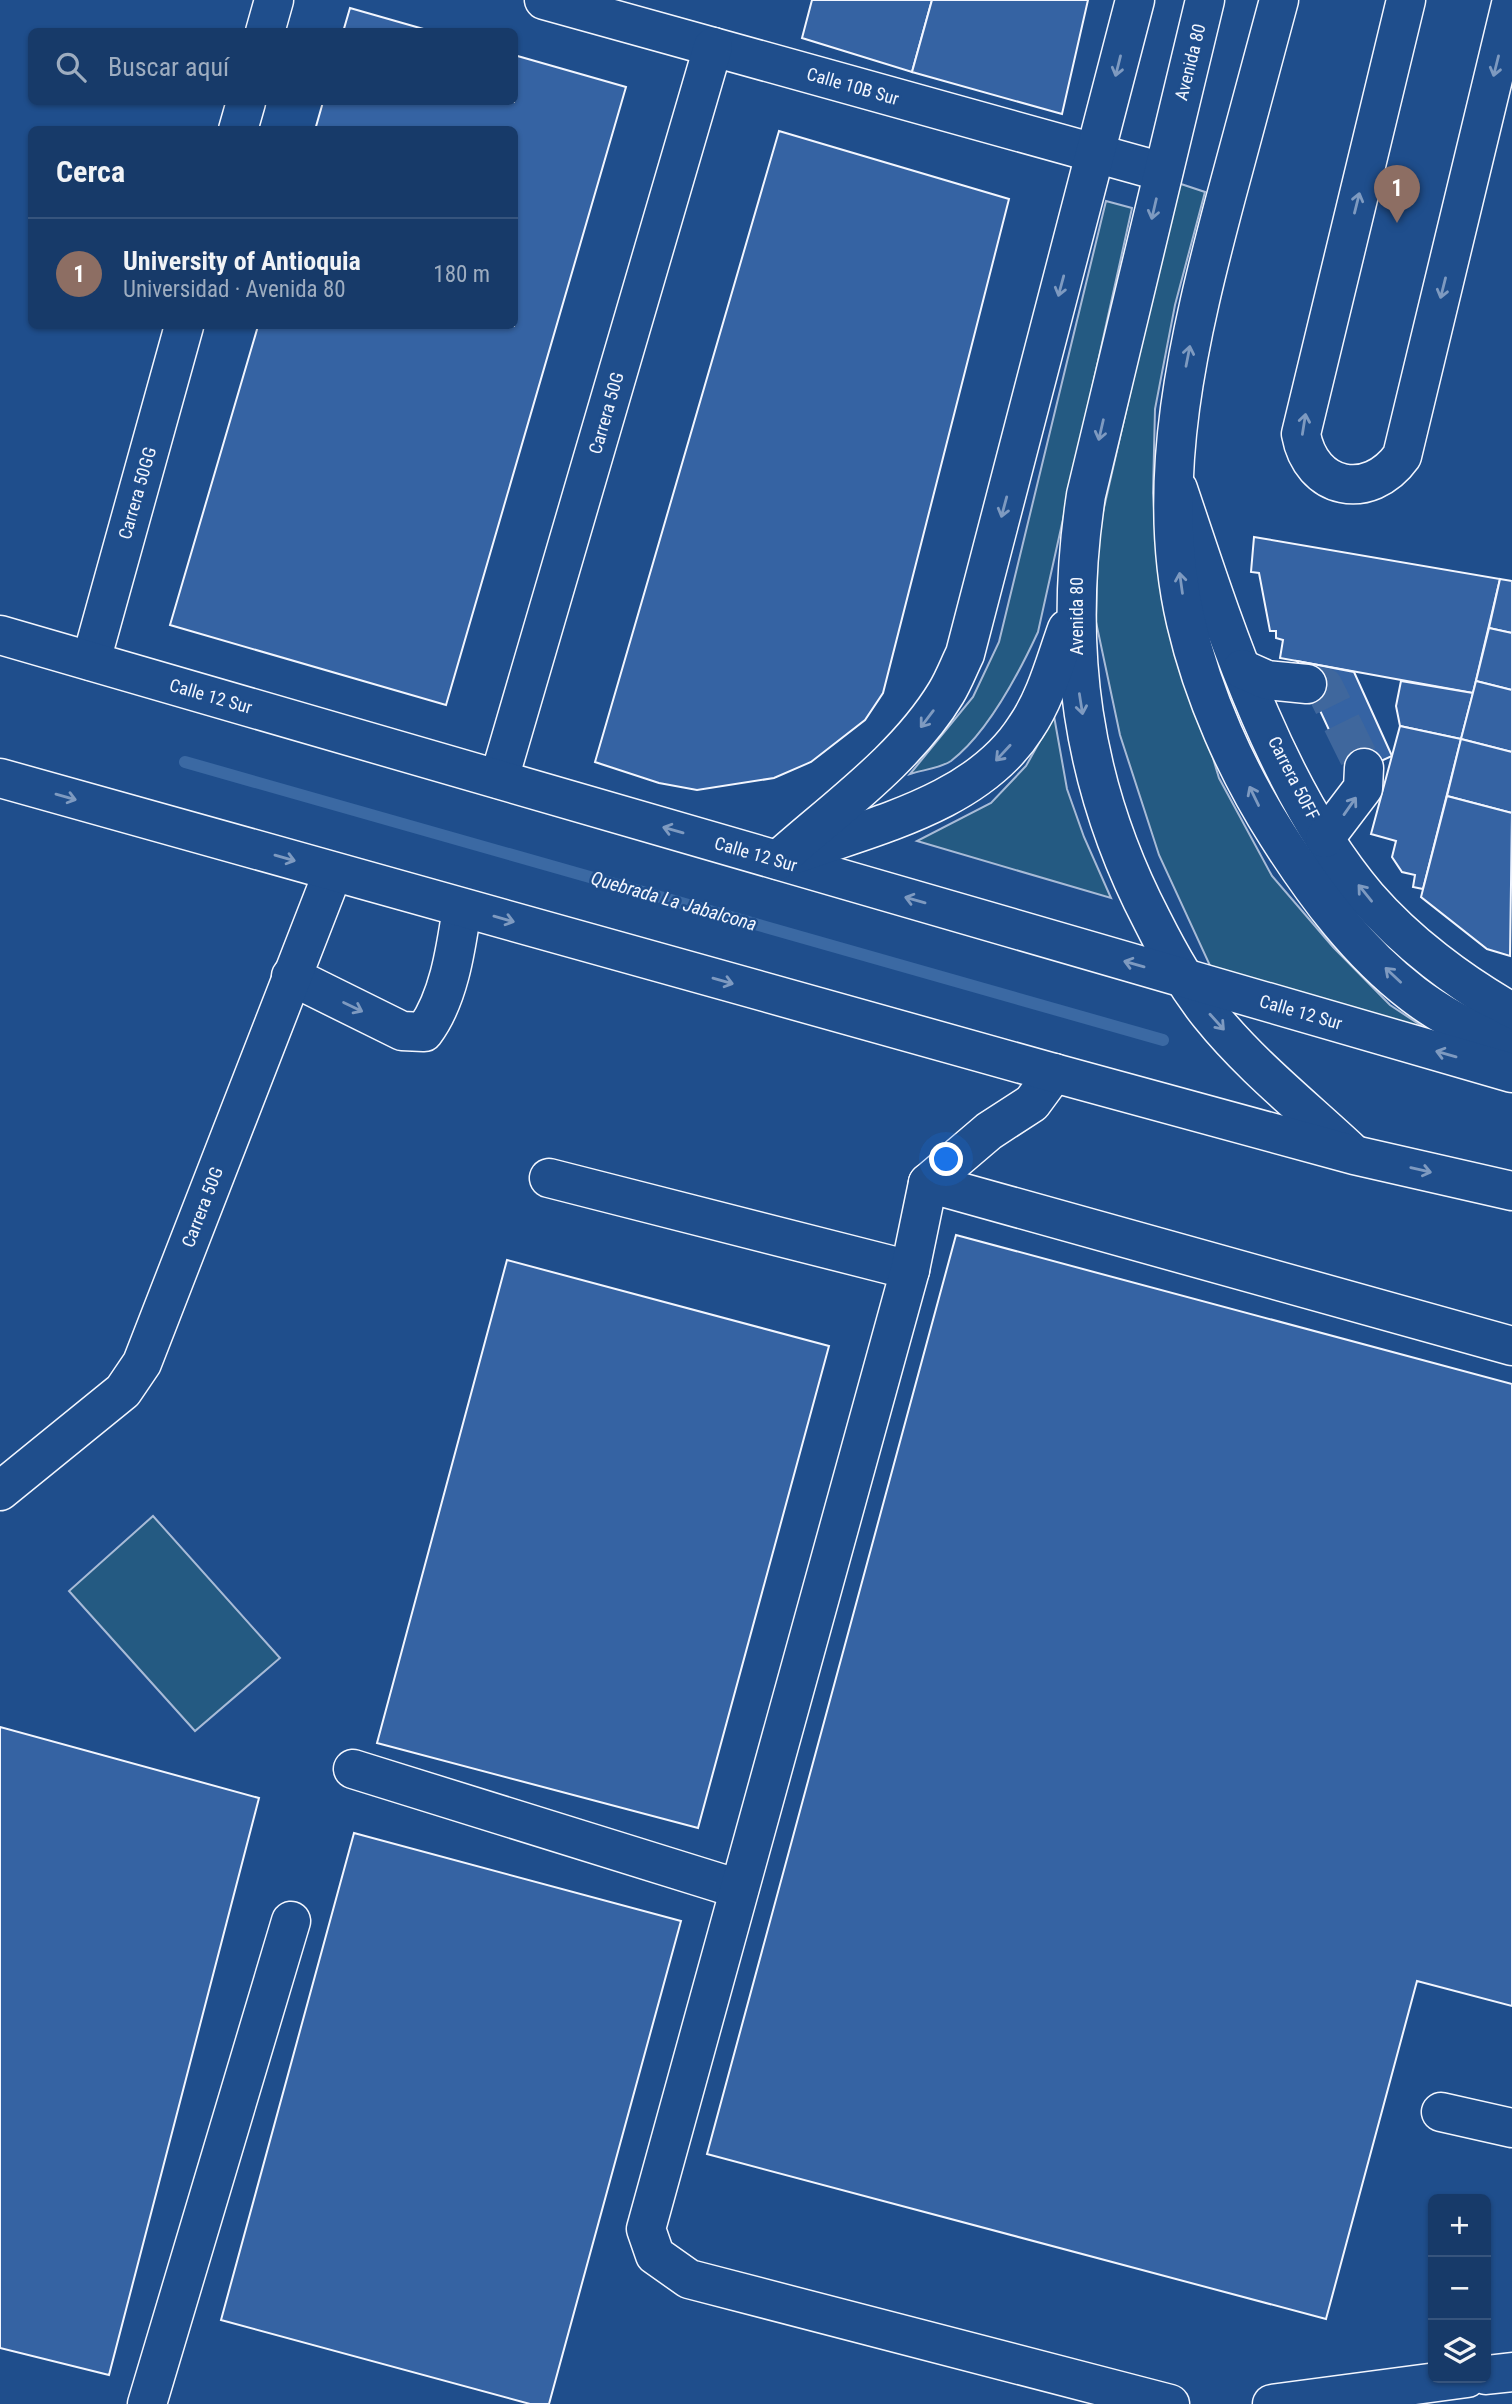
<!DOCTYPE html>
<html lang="es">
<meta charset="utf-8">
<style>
body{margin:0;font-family:"Roboto Condensed",sans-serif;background:#20416f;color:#f1f3f6}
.controls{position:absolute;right:21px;bottom:21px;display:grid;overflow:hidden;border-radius:10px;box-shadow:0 2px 5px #0004}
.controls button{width:63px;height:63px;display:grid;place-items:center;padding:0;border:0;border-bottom:2px solid #36547d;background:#173a69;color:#f1f3f6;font:35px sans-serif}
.you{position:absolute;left:947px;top:1160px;width:24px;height:24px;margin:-18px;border:5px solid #fff;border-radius:50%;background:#1a73e8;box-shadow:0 0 0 10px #1a73e833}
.badge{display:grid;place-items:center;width:46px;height:46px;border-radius:50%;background:#90b9f0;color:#fff;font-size:23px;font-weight:700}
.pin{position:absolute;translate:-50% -58px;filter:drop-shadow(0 2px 4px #0008)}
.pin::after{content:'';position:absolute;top:37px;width:24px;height:21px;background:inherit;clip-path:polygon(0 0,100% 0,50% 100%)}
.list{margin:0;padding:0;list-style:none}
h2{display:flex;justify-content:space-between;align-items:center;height:91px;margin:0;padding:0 28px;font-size:30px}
h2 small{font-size:23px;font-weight:400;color:#9eadc0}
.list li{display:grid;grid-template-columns:46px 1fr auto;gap:21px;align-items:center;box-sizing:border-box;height:112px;padding:0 28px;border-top:2px solid #36547d}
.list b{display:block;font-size:26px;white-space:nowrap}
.list p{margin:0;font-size:23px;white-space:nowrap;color:#9eadc0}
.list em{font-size:23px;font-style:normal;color:#9eadc0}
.icon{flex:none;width:38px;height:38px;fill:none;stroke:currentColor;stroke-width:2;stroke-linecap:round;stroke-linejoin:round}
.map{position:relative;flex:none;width:1512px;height:2404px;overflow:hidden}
.search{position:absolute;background:#173a69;box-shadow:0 2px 5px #0004;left:28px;top:28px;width:490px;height:77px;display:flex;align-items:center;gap:18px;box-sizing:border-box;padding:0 24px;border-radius:10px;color:#9eadc0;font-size:26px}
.panel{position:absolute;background:#173a69;box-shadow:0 2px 5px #0004;left:28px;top:126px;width:490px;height:203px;border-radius:10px}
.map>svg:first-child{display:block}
</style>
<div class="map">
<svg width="1512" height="2404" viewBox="0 0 1512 2404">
<rect width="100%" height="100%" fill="#1f4e8c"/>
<g fill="#245a82" stroke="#a8bbd7" stroke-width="2">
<polygon points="1178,183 1205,192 1175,305 1155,409 1153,493 1158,568 1180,649 1219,778 1272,876 1333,947 1390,1005 1449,1044 1212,970 1159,855 1120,735 1096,622 1098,534"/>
<path d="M1106 201 1132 208 1038 632C1019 673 988 733 951 761 941 768 922 770 910 774L973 697 999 642Z"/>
<polygon points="1054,716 1067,789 1084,837 1111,898 917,841 991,803 1026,766"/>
<polygon points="153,1516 280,1658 195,1731 69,1591"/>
</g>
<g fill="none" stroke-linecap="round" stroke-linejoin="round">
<polyline stroke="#3b69a3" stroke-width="12" points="185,762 1163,1040"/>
</g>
<g fill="#3563a3" stroke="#f2f6ff" stroke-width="2">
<polygon points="812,0 932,0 912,72 802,38"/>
<polygon points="932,0 1088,0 1062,114 912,72"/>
<polygon points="350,8 434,32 343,32"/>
<polygon points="514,55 626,87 446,705 170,625 258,326 514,326 514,130 315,130 323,102 514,102"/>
<polygon points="779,131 1009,199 883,693 865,720 811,762 774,778 697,790 659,783 595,762"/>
<polygon points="1254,537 1500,579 1473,693 1280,658 1283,640 1276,638 1276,631 1270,631 1259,573 1251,572"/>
<polygon points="1500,579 1512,581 1512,633 1489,628"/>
<polygon points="1489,628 1512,633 1512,690 1476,681"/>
<polygon points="1297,661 1354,672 1392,756 1350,775"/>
<polygon points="1401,681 1473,693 1461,739 1400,726 1396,706"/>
<polygon points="1476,681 1512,690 1512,752 1461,739"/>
<polygon points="1400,726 1461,739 1423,889 1413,887 1415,875 1402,872 1392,857 1396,841 1371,834"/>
<polygon points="1461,739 1512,752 1512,813 1447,796"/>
<polygon points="1447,796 1512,813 1510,956 1487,949 1421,897"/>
<polygon points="956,1235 1512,1384 1512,2006 1417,1981 1326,2319 707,2154"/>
<polygon points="507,1260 829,1346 698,1828 377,1743"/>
<polygon points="0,1727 259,1798 109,2375 0,2348"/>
<polygon points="354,1833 681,1921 549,2404 530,2404 221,2320"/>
</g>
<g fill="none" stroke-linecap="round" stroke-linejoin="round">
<polyline stroke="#3f679d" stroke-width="38" stroke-dasharray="38 19" stroke-linecap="butt" points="1307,684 1324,687 1364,768"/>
<g stroke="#f2f6ff" stroke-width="41">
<g id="minor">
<polyline points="544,0 1163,172"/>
<path d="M1406 0 1301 434C1311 490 1369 502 1402 456L1512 0"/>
<polyline points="265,32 274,0"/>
<polyline points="238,130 246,102"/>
<path d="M1178 489C1223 623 1274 787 1367 897 1406 942 1460 983 1512 1012"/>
<polyline points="91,661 184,326"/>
<polyline points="1242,669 1267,680 1307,684"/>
<polyline points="499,779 713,47"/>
<polyline points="1325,838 1363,788 1364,768"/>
<path d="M291 976 402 1031 424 1032C449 999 456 948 462 908"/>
<polyline points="549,1178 910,1270"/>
<polyline points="928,1183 989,1131 1032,1103 1054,1073"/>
<polyline points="0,1491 123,1391 142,1363 333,872"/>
<polyline points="353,1769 739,1889"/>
<polyline points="1441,2112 1512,2128"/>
<polyline points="1486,2375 1512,2372"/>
<polyline points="147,2404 291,1921"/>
<polyline points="1170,2404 689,2279 655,2255 646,2229 910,1270 928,1183 1512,1346"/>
<polyline points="1272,2404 1467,2378"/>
</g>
</g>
<g stroke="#f2f6ff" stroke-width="41">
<g id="major">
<path d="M1205 0 1086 495C1063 646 1081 784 1152 920 1169 954 1186 985 1210 1015 1250 1065 1303 1107 1350 1151"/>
<path d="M1279 0C1261 66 1244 131 1226 197 1190 333 1153 481 1186 622 1203 696 1237 772 1278 836 1315 894 1358 952 1413 994 1443 1017 1479 1034 1512 1051"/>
<polyline points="0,635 1512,1073"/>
<polyline points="0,778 1054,1073 1354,1155 1512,1191"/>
<path d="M796 854C875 825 978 803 1026 727 1046 698 1055 662 1067 629"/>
<path d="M778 860C835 809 906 759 946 693 954 680 959 666 965 654L1135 0"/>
</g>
</g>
<use href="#minor" stroke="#1f4e8c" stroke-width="38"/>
<use href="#major" stroke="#1f4e8c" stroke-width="38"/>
</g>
<defs><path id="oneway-shaft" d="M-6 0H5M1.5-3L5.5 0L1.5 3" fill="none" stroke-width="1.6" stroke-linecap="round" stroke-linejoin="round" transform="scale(1.75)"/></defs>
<g stroke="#7e9ac0">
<use href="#oneway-shaft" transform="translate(1118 66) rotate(104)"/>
<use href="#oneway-shaft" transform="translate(1496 66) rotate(104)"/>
<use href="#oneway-shaft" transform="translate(1357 203) rotate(-76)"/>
<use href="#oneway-shaft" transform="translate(1154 209) rotate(103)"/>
<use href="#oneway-shaft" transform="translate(1061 286) rotate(105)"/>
<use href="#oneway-shaft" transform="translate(1443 288) rotate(104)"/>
<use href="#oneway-shaft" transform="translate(1188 356) rotate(-79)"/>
<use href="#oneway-shaft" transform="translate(1304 424) rotate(-81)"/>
<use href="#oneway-shaft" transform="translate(1101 430) rotate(103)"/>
<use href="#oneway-shaft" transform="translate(1004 507) rotate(105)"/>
<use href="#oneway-shaft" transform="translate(1181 583) rotate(-98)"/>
<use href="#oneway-shaft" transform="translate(1081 704) rotate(81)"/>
<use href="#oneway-shaft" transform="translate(927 719) rotate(127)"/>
<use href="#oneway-shaft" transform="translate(1003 753) rotate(133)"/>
<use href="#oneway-shaft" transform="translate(1254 796) rotate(-116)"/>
<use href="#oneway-shaft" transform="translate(66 797) rotate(16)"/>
<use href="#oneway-shaft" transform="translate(1350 806) rotate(-55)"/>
<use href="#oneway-shaft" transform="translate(673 830) rotate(-164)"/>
<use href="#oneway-shaft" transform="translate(285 858) rotate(16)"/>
<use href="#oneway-shaft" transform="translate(1365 893) rotate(-129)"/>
<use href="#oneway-shaft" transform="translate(915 900) rotate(-164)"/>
<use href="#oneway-shaft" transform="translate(504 919) rotate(16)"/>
<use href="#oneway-shaft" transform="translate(1134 964) rotate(-164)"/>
<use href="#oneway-shaft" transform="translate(1393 975) rotate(-137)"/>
<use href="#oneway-shaft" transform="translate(723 981) rotate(16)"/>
<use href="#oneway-shaft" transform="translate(353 1007) rotate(26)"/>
<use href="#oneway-shaft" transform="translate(1217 1022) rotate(48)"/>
<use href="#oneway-shaft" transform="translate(1446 1054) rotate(-164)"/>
<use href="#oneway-shaft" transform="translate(1421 1170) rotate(13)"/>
</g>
<g text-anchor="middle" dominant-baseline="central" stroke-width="5" stroke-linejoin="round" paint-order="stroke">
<g font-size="18" fill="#f2f6ff" stroke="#1f4e8c">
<text transform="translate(1190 62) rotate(-76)">Avenida 80</text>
<text transform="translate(853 86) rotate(16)">Calle 10B Sur</text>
<text transform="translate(606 413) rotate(-74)">Carrera 50G</text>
<text transform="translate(137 493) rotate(-74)">Carrera 50GG</text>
<text transform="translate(1076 616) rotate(-90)">Avenida 80</text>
<text transform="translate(211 696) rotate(16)">Calle 12 Sur</text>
<text transform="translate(1294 778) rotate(63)">Carrera 50FF</text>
<text transform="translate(756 854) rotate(16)">Calle 12 Sur</text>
<text transform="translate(1301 1012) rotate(16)">Calle 12 Sur</text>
<text transform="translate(202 1207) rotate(-69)">Carrera 50G</text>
</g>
<g font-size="19" font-style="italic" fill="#f2f6ff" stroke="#1f4e8c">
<text transform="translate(674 901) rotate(16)">Quebrada La Jabalcona</text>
</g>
</g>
</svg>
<div class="controls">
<button>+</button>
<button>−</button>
<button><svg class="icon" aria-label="layers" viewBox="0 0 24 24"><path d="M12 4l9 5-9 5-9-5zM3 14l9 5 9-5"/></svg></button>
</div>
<div class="you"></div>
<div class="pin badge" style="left:1397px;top:223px;background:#8d6e63">1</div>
<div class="search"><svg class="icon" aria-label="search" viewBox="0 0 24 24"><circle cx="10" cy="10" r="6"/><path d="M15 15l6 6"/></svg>Buscar aquí</div>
<section class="panel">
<h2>Cerca<small></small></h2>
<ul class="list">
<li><span class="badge" style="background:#8d6e63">1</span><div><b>University of Antioquia</b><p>Universidad · Avenida 80</p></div><em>180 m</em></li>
</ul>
</section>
</div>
